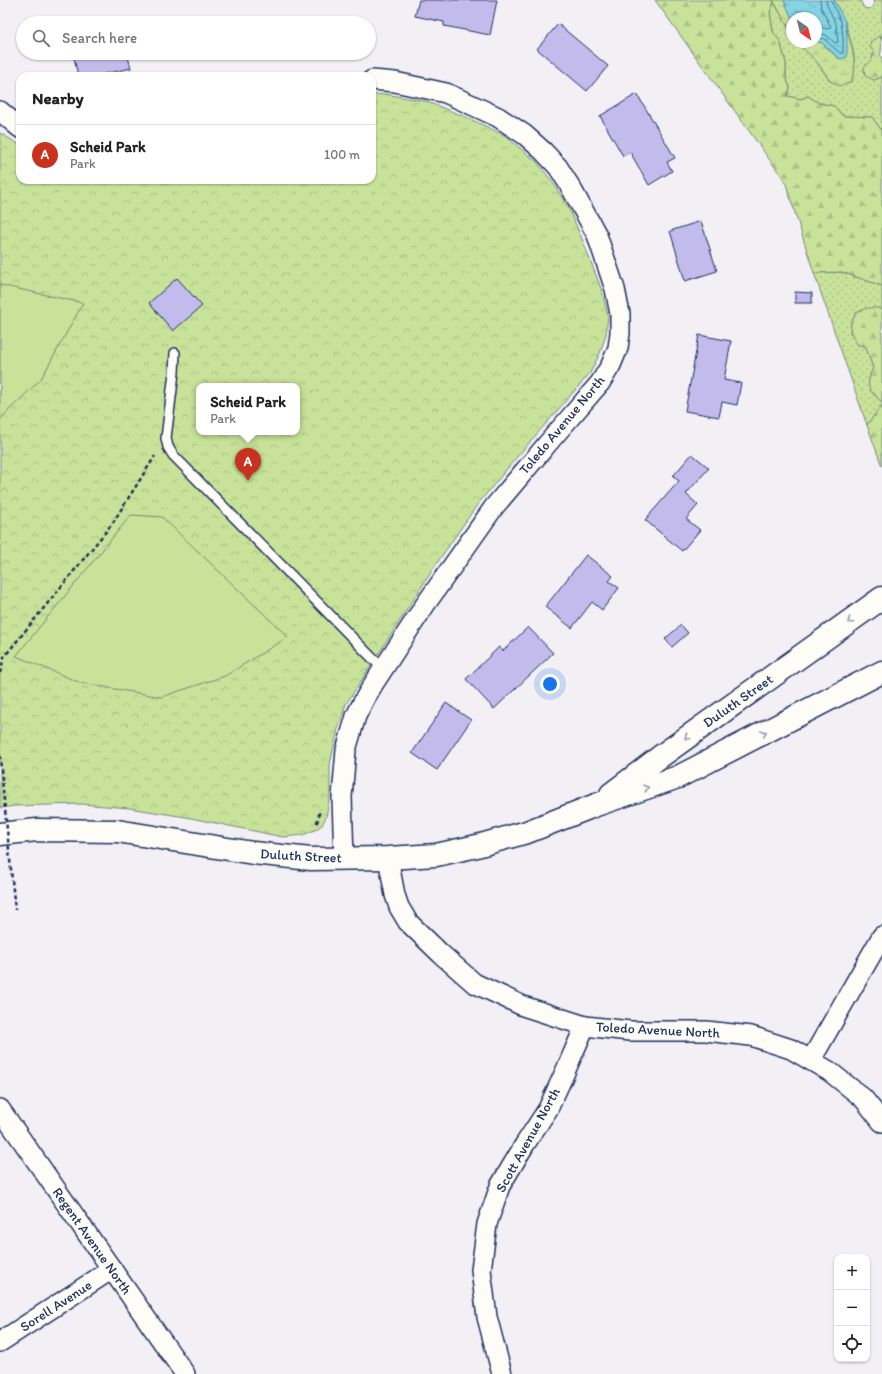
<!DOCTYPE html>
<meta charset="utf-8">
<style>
body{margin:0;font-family:Itim,sans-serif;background:#f2f2f2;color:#222}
.controls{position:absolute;right:12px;bottom:12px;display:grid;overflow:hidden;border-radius:8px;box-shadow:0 1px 3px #0004}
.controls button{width:36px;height:36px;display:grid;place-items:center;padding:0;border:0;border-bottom:1px solid #e0e0e0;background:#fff;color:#222;font:20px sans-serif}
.compass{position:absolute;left:786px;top:12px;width:36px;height:36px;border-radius:50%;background:#fff;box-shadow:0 1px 3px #0004;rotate:145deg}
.you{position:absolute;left:550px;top:684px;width:14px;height:14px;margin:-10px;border:3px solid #fff;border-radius:50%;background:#1a73e8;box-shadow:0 0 0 6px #1a73e833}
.badge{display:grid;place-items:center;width:26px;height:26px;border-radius:50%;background:#c8321e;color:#fff;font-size:13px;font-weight:700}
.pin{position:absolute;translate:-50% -33px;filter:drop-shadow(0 1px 2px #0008)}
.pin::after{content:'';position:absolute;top:21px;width:14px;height:12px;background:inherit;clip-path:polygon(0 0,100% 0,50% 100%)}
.popup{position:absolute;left:196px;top:383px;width:104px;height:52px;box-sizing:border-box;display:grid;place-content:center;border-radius:8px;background:#fff;filter:drop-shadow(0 1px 3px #0005);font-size:13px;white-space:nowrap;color:#767676}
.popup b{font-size:15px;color:#222}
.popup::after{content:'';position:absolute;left:50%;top:100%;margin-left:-8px;border:8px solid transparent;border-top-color:#fff}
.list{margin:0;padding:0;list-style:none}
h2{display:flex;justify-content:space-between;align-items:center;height:52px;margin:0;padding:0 16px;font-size:17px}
h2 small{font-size:13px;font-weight:400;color:#767676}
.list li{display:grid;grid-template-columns:26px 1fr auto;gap:12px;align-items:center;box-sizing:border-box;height:60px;padding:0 16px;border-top:1px solid #e0e0e0}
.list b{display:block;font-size:15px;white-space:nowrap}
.list p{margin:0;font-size:13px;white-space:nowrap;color:#767676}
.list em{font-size:13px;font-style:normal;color:#767676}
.icon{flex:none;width:22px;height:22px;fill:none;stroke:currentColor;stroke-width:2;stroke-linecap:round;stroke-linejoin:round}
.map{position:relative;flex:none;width:882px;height:1374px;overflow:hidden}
.search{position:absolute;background:#fff;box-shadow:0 1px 3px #0004;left:16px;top:16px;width:360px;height:44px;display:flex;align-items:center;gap:10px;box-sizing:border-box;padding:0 14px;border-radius:22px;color:#767676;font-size:15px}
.panel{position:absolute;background:#fff;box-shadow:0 1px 3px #0004;left:16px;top:72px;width:360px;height:112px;border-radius:12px}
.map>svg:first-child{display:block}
</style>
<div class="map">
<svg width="882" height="1374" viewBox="0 0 882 1374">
<defs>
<pattern id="grass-dots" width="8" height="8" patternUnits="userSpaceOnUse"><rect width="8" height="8" fill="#c8e299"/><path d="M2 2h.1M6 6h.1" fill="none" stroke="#abc286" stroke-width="1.8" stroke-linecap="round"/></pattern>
<pattern id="forest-firs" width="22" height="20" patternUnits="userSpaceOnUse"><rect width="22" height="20" fill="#c8e299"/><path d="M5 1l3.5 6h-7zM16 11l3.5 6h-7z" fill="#abc286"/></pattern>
<pattern id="wetland-marsh" width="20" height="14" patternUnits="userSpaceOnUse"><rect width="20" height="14" fill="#c8e299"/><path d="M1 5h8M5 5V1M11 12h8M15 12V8" fill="none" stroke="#abc286"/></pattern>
<pattern id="park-crowns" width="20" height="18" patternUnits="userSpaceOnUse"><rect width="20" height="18" fill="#c8e299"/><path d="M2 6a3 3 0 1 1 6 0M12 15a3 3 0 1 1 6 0" fill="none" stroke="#abc286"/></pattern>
<pattern id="water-ripples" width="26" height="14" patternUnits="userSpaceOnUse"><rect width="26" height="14" fill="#85d4e2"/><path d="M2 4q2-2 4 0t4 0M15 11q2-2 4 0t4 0" fill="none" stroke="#72b6c4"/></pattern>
</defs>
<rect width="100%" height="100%" fill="#f2eff5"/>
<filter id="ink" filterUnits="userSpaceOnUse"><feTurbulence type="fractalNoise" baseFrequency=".025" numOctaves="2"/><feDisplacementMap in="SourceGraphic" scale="8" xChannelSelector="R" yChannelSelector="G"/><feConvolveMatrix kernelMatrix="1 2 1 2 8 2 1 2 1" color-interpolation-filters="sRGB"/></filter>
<g filter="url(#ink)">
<g fill="url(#grass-dots)" stroke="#72887c">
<path d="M834 0H860L864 8 869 9 873 7 874 2 872 0H882V39L880 36 870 47 874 51 872 59 874 80 882 77V131L872 117 843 116 834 106 819 103 808 96 801 99 787 96 790 88 786 77V63L780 41 773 32 770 12 774 2 792 34V42H797L817 62 830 81 851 82C852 78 854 74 854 70 857 49 843 18 834 0Z"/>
<path d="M842 272 882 286V312L879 308 856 313 851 323 850 333 866 347 873 368C865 386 868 390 882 402V405L867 425 814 273Z"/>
</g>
<g fill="url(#forest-firs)" stroke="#72887c">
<polygon points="655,0 773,0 774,2 770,12 773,32 780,41 786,63 786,77 790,88 787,96 801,99 808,96 819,103 834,106 843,116 872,117 882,131 882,286 842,272 814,273 785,181"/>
<path d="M880 36C882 41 882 50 880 56L882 58V77L874 80 865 76 864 67 872 59 874 52 870 47 871 41Z"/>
<path d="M867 308H879L882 312V402C868 390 865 386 873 368L866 347 857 344 850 333 851 323 856 313Z"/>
<polygon points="882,405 882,466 867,425"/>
</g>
<g fill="url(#wetland-marsh)" stroke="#72887c">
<polygon points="773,0 785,0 785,1 792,18 792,34"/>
<polygon points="845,21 853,52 855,68 851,82 841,86 830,81 817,62 797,42 816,42 816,41 822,43 839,59 847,35"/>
</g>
<path fill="url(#park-crowns)" stroke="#72887c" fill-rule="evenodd" d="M385 94 425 101 466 117 504 135 537 162 554 184 569 209 582 239 602 291 608 316 606 334 600 353 590 373 516 458 477 505 439 560 346 704 338 729 330 764V795L326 817 322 825 315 830 303 835 283 837 186 817 129 808 81 804 15 806 0 808V133L20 145V180H372V95ZM199 386H297V432H199Z"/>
<g fill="#c8e299" stroke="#72887c">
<polygon points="0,285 83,303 41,379 0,419"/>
<polygon points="131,515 162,517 288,637 225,676 161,697 81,683 16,656"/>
</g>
<polygon fill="url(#water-ripples)" stroke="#5b92ad" points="786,0 834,0 845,21 847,35 847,57 840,59 822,43 816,41 816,18 792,18 784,1"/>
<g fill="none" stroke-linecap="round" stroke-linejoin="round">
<g stroke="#457193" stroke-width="1">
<polyline points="816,26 828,29 831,27 821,8 820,0"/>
<polyline points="816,32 826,35 835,43 838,42 836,24 827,5 826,0"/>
<polyline points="816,37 824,39 840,53 843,53 843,36 841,22 831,0"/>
</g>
</g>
<g fill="#c4bbed" stroke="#1b2f5e">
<polygon points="419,0 497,0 490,35 444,26 444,22 415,16"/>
<polygon points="558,24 608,66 587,91 537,49"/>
<polygon points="73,53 127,53 131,68 96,76 78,76"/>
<polygon points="637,94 675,158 667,162 672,171 649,185 630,152 623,156 600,116"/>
<polygon points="701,221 717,271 685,281 670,231"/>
<polygon points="177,278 202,306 173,331 149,303"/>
<polygon points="795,292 812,293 812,303 795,303"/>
<polygon points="699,335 731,341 724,380 741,383 737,405 722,402 719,417 685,411"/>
<polygon points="692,454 709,468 686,494 698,505 686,519 700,530 682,551 645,520 679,481 673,476"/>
<polygon points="586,555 613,576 609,581 619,588 602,610 592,602 572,628 545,607"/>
<polygon points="681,625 688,633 672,647 665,639"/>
<polygon points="528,627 553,653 494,709 466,679 499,647 503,651"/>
<polygon points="446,703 471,720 437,770 412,753"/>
</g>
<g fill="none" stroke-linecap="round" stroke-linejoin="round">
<g stroke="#1b2f5e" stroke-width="12">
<polyline id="service" points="175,353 174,373 166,438 168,447 173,455 383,669"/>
</g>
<g stroke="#1b2f5e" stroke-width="22">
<g id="minor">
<polyline points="0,111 20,128"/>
<polyline points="388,858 395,895 399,907 408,922 441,954 474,983 523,1006 585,1026 630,1031 706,1031 751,1036 791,1049 829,1071 863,1098 882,1122"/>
<polyline points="344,859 342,797 346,750 356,716 364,700 374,683 425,605 494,507 554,436 600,383 611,365 618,348 620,333 620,314 615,289 597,235 570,186 558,167 543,151 525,135 498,117 446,93 395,82 372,80"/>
<polyline points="811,1060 882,936"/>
<polyline points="0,1109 185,1374"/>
<polyline points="0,1342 112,1269"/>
<polyline points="502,1374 487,1317 481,1270 487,1224 500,1186 525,1144 548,1109 565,1072 585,1026"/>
</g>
</g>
<g stroke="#1b2f5e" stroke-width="25">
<g id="tertiary">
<polyline points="611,794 661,756 882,598"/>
<polyline points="0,834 37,830 117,831 253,853 311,859 388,858 436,855 477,846 527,832 596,805 678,777 882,672"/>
</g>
</g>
<g stroke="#1b2f5e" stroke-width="2.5" stroke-dasharray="4 3" stroke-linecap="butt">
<polyline points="0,673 4,657 112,524 155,456"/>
<polyline points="0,755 1,769"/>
<polyline points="317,823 320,809"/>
</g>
<use href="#service" stroke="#fdfcf7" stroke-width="9"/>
<use href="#minor" stroke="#fdfcf7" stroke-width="19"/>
<use href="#tertiary" stroke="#fdfcf7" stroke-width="22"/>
<polyline stroke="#1b2f5e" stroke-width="2.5" stroke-dasharray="4 3" stroke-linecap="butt" points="1,769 15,910"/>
</g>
<defs><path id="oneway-chevron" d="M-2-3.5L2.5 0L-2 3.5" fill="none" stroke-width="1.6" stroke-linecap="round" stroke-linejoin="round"/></defs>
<g stroke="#8c96aa">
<use href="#oneway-chevron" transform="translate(850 621) rotate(145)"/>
<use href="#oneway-chevron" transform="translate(764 733) rotate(-27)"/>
<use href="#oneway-chevron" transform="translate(687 737) rotate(145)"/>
<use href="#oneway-chevron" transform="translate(646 788) rotate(-19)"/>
</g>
</g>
<g text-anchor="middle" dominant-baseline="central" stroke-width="4" stroke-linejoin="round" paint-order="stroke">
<g font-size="14" fill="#1b2f5e" stroke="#fdfcf7">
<text transform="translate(562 425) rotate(-50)">Toledo Avenue North</text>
<text transform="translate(738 701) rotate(-35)">Duluth Street</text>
<text transform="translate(301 856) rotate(3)">Duluth Street</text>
<text transform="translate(658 1030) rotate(3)">Toledo Avenue North</text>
<text transform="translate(528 1140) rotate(-61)">Scott Avenue North</text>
<text transform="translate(92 1241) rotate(55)">Regent Avenue North</text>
<text transform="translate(56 1306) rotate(-33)">Sorell Avenue</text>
</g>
</g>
</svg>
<div class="controls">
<button>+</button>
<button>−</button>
<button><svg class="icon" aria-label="locate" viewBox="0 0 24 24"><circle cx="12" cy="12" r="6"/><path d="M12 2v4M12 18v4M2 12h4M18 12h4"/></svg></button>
</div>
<svg class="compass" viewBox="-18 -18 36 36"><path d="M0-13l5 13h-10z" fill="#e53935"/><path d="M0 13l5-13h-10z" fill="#767676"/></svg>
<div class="you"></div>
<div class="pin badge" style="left:248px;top:481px">A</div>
<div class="popup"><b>Scheid Park</b>Park</div>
<div class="search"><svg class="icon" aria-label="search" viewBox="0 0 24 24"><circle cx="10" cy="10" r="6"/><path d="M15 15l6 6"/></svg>Search here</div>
<section class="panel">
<h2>Nearby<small></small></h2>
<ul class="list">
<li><span class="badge">A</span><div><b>Scheid Park</b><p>Park</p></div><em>100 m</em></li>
</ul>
</section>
</div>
